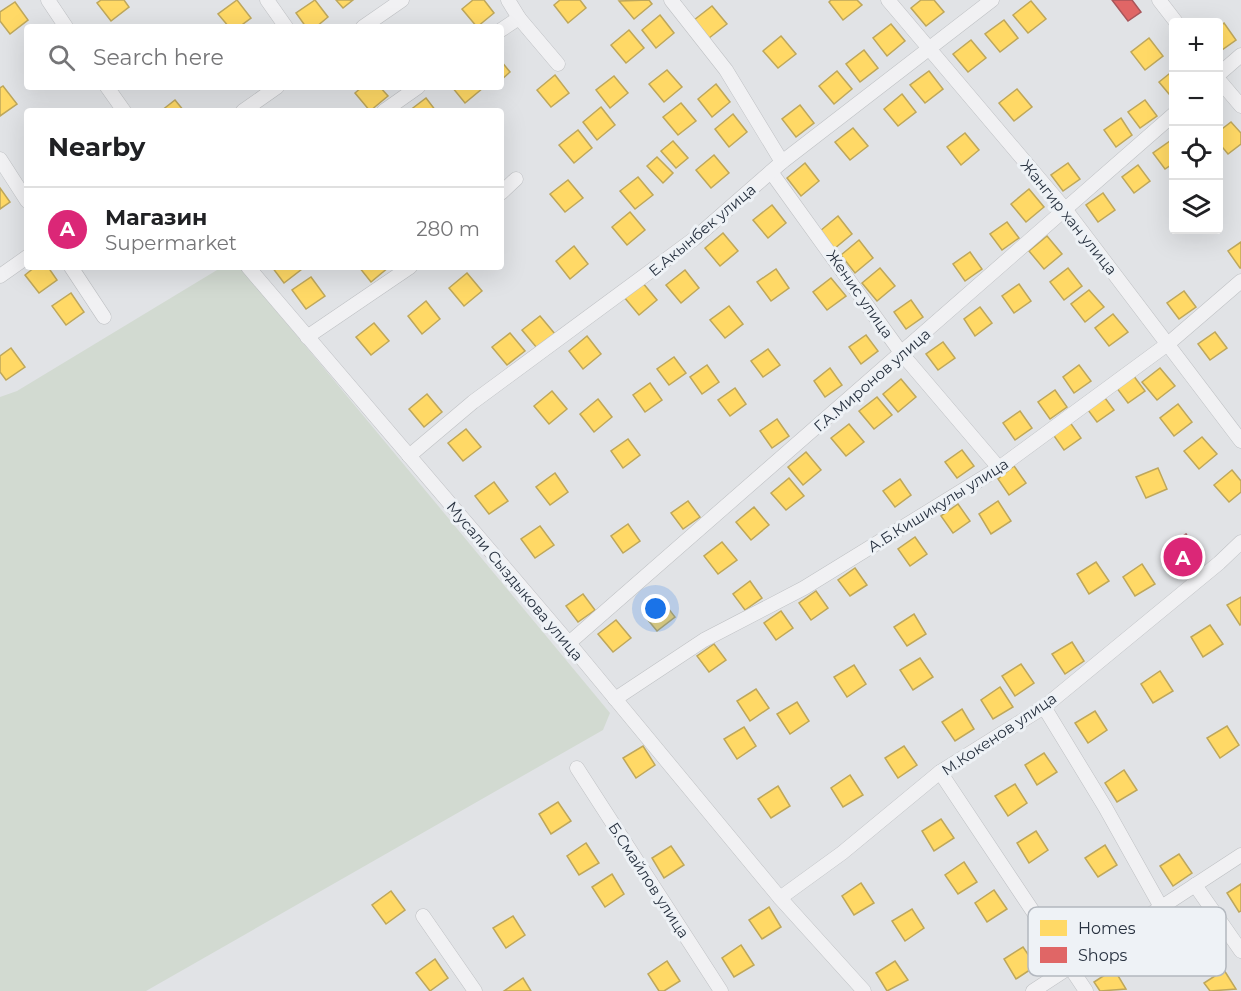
<!DOCTYPE html>
<meta charset="utf-8">
<style>
body{margin:0;font-family:Montserrat,sans-serif;background:#f6f6f6;color:#202124}
.controls{position:absolute;right:18px;top:18px;display:grid;overflow:hidden;border-radius:6px;box-shadow:0 6px 24px #0002}
.controls button{width:54px;height:54px;display:grid;place-items:center;padding:0;border:0;border-bottom:2px solid #e0e0e0;background:#fff;color:#202124;font:30px sans-serif}
.you{position:absolute;left:656px;top:609px;width:21px;height:21px;margin:-15px;border:4px solid #fff;border-radius:50%;background:#1a73e8;box-shadow:0 0 0 9px #1a73e833}
.badge{display:grid;place-items:center;width:39px;height:39px;border-radius:50%;background:#db2777;color:#fff;font-size:20px;font-weight:700}
.pin{position:absolute;translate:-50% -50%;border:3px solid #fff;box-shadow:0 2px 6px #0006}
.list{margin:0;padding:0;list-style:none}
h2{display:flex;justify-content:space-between;align-items:center;height:78px;margin:0;padding:0 24px;font-size:26px}
h2 small{font-size:20px;font-weight:400;color:#757577}
.list li{display:grid;grid-template-columns:39px 1fr auto;gap:18px;align-items:center;box-sizing:border-box;height:84px;padding:0 24px;border-top:2px solid #e0e0e0}
.list b{display:block;font-size:22px;white-space:nowrap}
.list p{margin:0;font-size:20px;white-space:nowrap;color:#757577}
.list em{font-size:20px;font-style:normal;color:#757577}
.icon{flex:none;width:33px;height:33px;fill:none;stroke:currentColor;stroke-width:2;stroke-linecap:round;stroke-linejoin:round}
.map{position:relative;flex:none;width:1241px;height:991px;overflow:hidden}
.search{position:absolute;background:#fff;box-shadow:0 6px 24px #0002;left:24px;top:24px;width:480px;height:66px;display:flex;align-items:center;gap:15px;box-sizing:border-box;padding:0 21px;border-radius:6px;color:#757577;font-size:22px}
.panel{position:absolute;background:#fff;box-shadow:0 6px 24px #0002;left:24px;top:108px;width:480px;height:162px;border-radius:6px}
.map>svg:first-child{display:block}
</style>
<div class="map">
<svg width="1241" height="991" viewBox="0 0 1241 991">
<rect width="100%" height="100%" fill="#e1e3e6"/>
<polygon fill="#d2dad1" points="222,267 240,267 610,713 603,730 146,991 0,991 0,397 17,391"/>
<g fill="#ffd966" stroke="#bea75b" stroke-width="1.5">
<polygon points="101,0 124,0 129,7 111,21 97,3"/>
<polygon points="237,0 251,18 239,27 229,27 218,14"/>
<polygon points="315,0 328,17 316,27 306,27 296,13"/>
<polygon points="336,0 353,0 343,8"/>
<polygon points="473,0 484,0 494,13 477,27 462,9"/>
<polygon points="560,0 580,0 586,8 568,23 554,5"/>
<polygon points="649,0 652,4 634,19 619,1"/>
<polygon points="831,0 857,0 862,5 843,20 829,2"/>
<polygon points="921,0 934,0 944,12 926,26 911,8"/>
<polygon points="1031,1 1046,19 1028,33 1013,15"/>
<polygon points="15,2 28,20 10,34 0,21 0,12"/>
<polygon points="712,6 727,24 709,38 694,20"/>
<polygon points="660,15 674,33 656,48 642,30"/>
<polygon points="1004,20 1018,38 1000,52 985,34"/>
<polygon points="1224,23 1236,40 1219,52 1218,28"/>
<polygon points="891,24 905,41 887,56 873,38"/>
<polygon points="629,30 644,48 626,63 611,45"/>
<polygon points="781,36 796,54 778,68 763,51"/>
<polygon points="1149,38 1163,56 1145,70 1131,52"/>
<polygon points="971,40 986,58 968,72 953,54"/>
<polygon points="864,50 878,68 860,82 846,64"/>
<polygon points="501,61 510,72 501,80"/>
<polygon points="667,70 682,87 664,102 649,84"/>
<polygon points="1174,70 1174,100 1159,82"/>
<polygon points="837,71 852,89 834,104 819,86"/>
<polygon points="929,71 943,89 925,103 910,85"/>
<polygon points="555,75 569,93 551,107 537,90"/>
<polygon points="614,76 628,93 610,108 596,90"/>
<polygon points="716,84 730,102 712,117 698,99"/>
<polygon points="3,86 17,104 0,116 0,88"/>
<polygon points="362,87 380,87 388,96 370,111 355,93"/>
<polygon points="452,87 482,87 483,88 465,103"/>
<polygon points="1017,89 1032,107 1014,121 999,103"/>
<polygon points="902,94 916,112 898,126 884,109"/>
<polygon points="426,98 436,111 409,111"/>
<polygon points="175,100 184,111 161,111"/>
<polygon points="1145,100 1157,116 1140,128 1128,112"/>
<polygon points="681,103 696,121 678,135 663,117"/>
<polygon points="800,105 814,123 796,137 782,119"/>
<polygon points="601,107 615,125 597,140 583,122"/>
<polygon points="733,114 747,132 729,147 715,129"/>
<polygon points="1121,118 1132,135 1116,147 1104,130"/>
<polygon points="1231,122 1241,133 1241,144 1228,154 1218,142 1218,132"/>
<polygon points="853,128 868,146 850,160 835,142"/>
<polygon points="578,130 592,148 574,163 559,145"/>
<polygon points="965,133 979,150 961,165 947,147"/>
<polygon points="673,141 688,158 676,168 661,151"/>
<polygon points="1170,141 1174,146 1174,163 1165,169 1153,153"/>
<polygon points="714,155 729,173 711,188 696,170"/>
<polygon points="657,157 673,173 663,183 647,166"/>
<polygon points="805,163 819,181 801,196 787,178"/>
<polygon points="1068,163 1080,179 1063,191 1051,175"/>
<polygon points="1138,165 1150,181 1134,193 1122,177"/>
<polygon points="638,177 653,195 635,209 620,191"/>
<polygon points="568,180 583,198 565,212 550,194"/>
<polygon points="0,188 10,202 0,209"/>
<polygon points="1029,189 1044,207 1026,222 1011,204"/>
<polygon points="1103,193 1115,210 1098,222 1086,205"/>
<polygon points="772,205 786,223 768,238 753,220"/>
<polygon points="630,212 645,230 627,245 612,227"/>
<polygon points="838,216 852,234 834,249 820,231"/>
<polygon points="1007,222 1019,238 1002,250 990,234"/>
<polygon points="723,233 738,251 720,266 705,248"/>
<polygon points="1047,236 1062,254 1044,269 1029,251"/>
<polygon points="859,240 873,258 855,273 841,255"/>
<polygon points="1241,242 1241,268 1240,268 1228,251"/>
<polygon points="574,246 588,264 570,279 556,261"/>
<polygon points="970,252 982,269 965,281 953,264"/>
<polygon points="35,267 48,267 57,280 39,293 25,275"/>
<polygon points="272,267 301,267 302,269 284,283"/>
<polygon points="359,267 389,267 371,282"/>
<polygon points="880,268 895,286 877,301 862,283"/>
<polygon points="1068,268 1082,286 1064,300 1050,282"/>
<polygon points="776,269 789,288 771,301 757,282"/>
<polygon points="685,270 699,288 681,303 666,285"/>
<polygon points="467,273 482,291 464,306 449,288"/>
<polygon points="311,277 325,296 306,309 292,290"/>
<polygon points="831,278 846,296 827,310 813,292"/>
<polygon points="642,282 657,300 639,315 624,297"/>
<polygon points="1019,284 1031,301 1014,313 1002,296"/>
<polygon points="1089,290 1104,307 1085,322 1071,304"/>
<polygon points="1184,291 1196,307 1179,319 1167,303"/>
<polygon points="71,293 84,312 66,325 52,306"/>
<polygon points="911,300 923,317 906,329 894,312"/>
<polygon points="426,301 440,319 422,334 408,316"/>
<polygon points="729,306 743,324 725,338 710,320"/>
<polygon points="980,307 992,323 975,336 964,319"/>
<polygon points="1113,314 1128,332 1109,346 1095,328"/>
<polygon points="540,316 555,334 537,348 522,330"/>
<polygon points="374,323 389,341 371,355 356,337"/>
<polygon points="1215,332 1227,348 1210,360 1198,344"/>
<polygon points="510,333 525,351 507,365 492,347"/>
<polygon points="866,335 878,351 861,364 849,347"/>
<polygon points="587,336 601,354 583,369 569,351"/>
<polygon points="943,342 955,358 938,370 926,354"/>
<polygon points="11,348 25,367 6,380 0,372 0,356"/>
<polygon points="768,349 780,365 763,377 751,361"/>
<polygon points="674,357 686,373 669,385 657,369"/>
<polygon points="707,365 719,382 702,394 690,377"/>
<polygon points="1079,365 1091,381 1074,393 1063,377"/>
<polygon points="830,368 842,385 825,397 814,381"/>
<polygon points="1160,368 1175,386 1157,400 1142,382"/>
<polygon points="1133,375 1145,391 1128,403 1116,387"/>
<polygon points="901,379 916,397 898,412 883,394"/>
<polygon points="650,383 662,400 645,412 633,395"/>
<polygon points="735,388 746,404 730,416 718,400"/>
<polygon points="1055,390 1067,407 1050,419 1038,402"/>
<polygon points="552,391 567,409 549,424 534,406"/>
<polygon points="427,394 442,412 424,427 409,409"/>
<polygon points="1102,394 1114,410 1097,422 1085,406"/>
<polygon points="877,397 892,415 874,429 859,411"/>
<polygon points="598,399 612,417 594,432 580,414"/>
<polygon points="1178,404 1192,422 1174,436 1160,418"/>
<polygon points="1020,411 1032,428 1015,440 1003,423"/>
<polygon points="777,419 789,436 772,448 760,431"/>
<polygon points="1069,421 1081,438 1064,450 1052,433"/>
<polygon points="849,424 864,442 846,456 831,438"/>
<polygon points="466,429 481,447 463,461 448,443"/>
<polygon points="1202,437 1217,454 1199,469 1184,451"/>
<polygon points="628,439 640,455 623,468 611,451"/>
<polygon points="962,450 974,466 957,478 945,462"/>
<polygon points="806,452 821,470 803,485 788,467"/>
<polygon points="1014,466 1026,483 1009,495 998,479"/>
<polygon points="1158,468 1167,489 1146,498 1136,477"/>
<polygon points="1232,470 1241,481 1241,492 1229,502 1214,485"/>
<polygon points="555,473 568,492 550,505 536,487"/>
<polygon points="789,478 804,496 786,510 771,493"/>
<polygon points="900,479 911,495 895,507 883,491"/>
<polygon points="494,482 508,501 489,514 475,496"/>
<polygon points="688,501 700,517 683,529 671,513"/>
<polygon points="998,501 1011,521 991,534 979,514"/>
<polygon points="958,504 970,521 953,533 941,516"/>
<polygon points="754,507 769,525 751,540 736,522"/>
<polygon points="628,524 640,541 623,553 611,536"/>
<polygon points="540,526 554,545 535,558 521,539"/>
<polygon points="915,537 927,554 910,566 898,549"/>
<polygon points="722,542 737,560 718,574 704,556"/>
<polygon points="1096,562 1109,581 1089,594 1077,574"/>
<polygon points="1142,564 1155,584 1135,596 1123,577"/>
<polygon points="855,568 867,585 850,596 838,580"/>
<polygon points="750,581 762,598 745,610 733,594"/>
<polygon points="816,591 828,608 811,620 799,603"/>
<polygon points="583,594 595,610 578,622 566,606"/>
<polygon points="1241,597 1241,624 1240,625 1227,605"/>
<polygon points="661,599 675,617 657,631 643,614"/>
<polygon points="781,611 793,628 776,640 764,623"/>
<polygon points="914,614 926,634 907,646 894,627"/>
<polygon points="616,620 631,638 613,652 598,634"/>
<polygon points="1210,625 1223,644 1203,657 1191,637"/>
<polygon points="1072,642 1084,661 1065,674 1052,654"/>
<polygon points="714,644 726,660 709,672 697,656"/>
<polygon points="920,658 933,677 913,690 900,670"/>
<polygon points="1021,664 1034,683 1015,696 1002,676"/>
<polygon points="854,665 866,684 847,697 834,677"/>
<polygon points="1160,671 1173,691 1153,703 1141,684"/>
<polygon points="1000,687 1013,707 993,719 981,700"/>
<polygon points="756,689 769,708 750,721 737,701"/>
<polygon points="797,702 809,721 790,734 777,714"/>
<polygon points="962,709 974,729 955,741 942,722"/>
<polygon points="1095,711 1107,730 1088,743 1075,723"/>
<polygon points="1227,726 1239,745 1220,758 1207,738"/>
<polygon points="744,727 756,746 737,759 724,739"/>
<polygon points="643,746 655,765 636,778 623,758"/>
<polygon points="904,746 917,765 898,778 885,758"/>
<polygon points="1044,753 1057,772 1037,785 1025,765"/>
<polygon points="1124,770 1137,790 1117,802 1105,783"/>
<polygon points="850,775 863,795 843,807 831,788"/>
<polygon points="1015,784 1027,803 1008,816 995,796"/>
<polygon points="778,786 790,806 771,818 758,799"/>
<polygon points="558,802 571,821 551,834 539,814"/>
<polygon points="941,819 954,838 934,851 922,831"/>
<polygon points="1036,831 1048,850 1029,863 1017,843"/>
<polygon points="586,843 599,863 579,875 567,856"/>
<polygon points="1105,845 1117,865 1098,877 1085,858"/>
<polygon points="671,846 684,865 664,878 652,858"/>
<polygon points="1179,854 1192,873 1173,886 1160,866"/>
<polygon points="964,862 977,882 958,894 945,875"/>
<polygon points="612,874 624,894 605,907 592,887"/>
<polygon points="861,883 874,903 854,915 842,896"/>
<polygon points="1241,884 1241,911 1239,912 1227,893"/>
<polygon points="994,890 1007,909 987,922 975,903"/>
<polygon points="391,891 405,910 386,924 372,905"/>
<polygon points="769,907 781,927 762,939 749,920"/>
<polygon points="912,909 924,928 905,941 892,921"/>
<polygon points="513,916 525,935 506,948 493,928"/>
<polygon points="741,945 754,965 734,977 722,958"/>
<polygon points="1023,947 1036,966 1016,979 1004,959"/>
<polygon points="435,959 448,978 430,991 416,973"/>
<polygon points="667,961 680,981 664,991 659,991 648,974"/>
<polygon points="895,961 908,980 887,991 876,973"/>
<polygon points="1114,969 1126,989 1100,991 1094,982"/>
<polygon points="1224,970 1236,989 1210,991 1204,983"/>
<polygon points="523,978 531,991 504,991"/>
</g>
<g fill="#e06666" stroke="#a9565b" stroke-width="1.5">
<polygon points="1112,0 1132,0 1141,12 1128,21"/>
<polygon points="1186,534 1198,553 1179,566 1166,546"/>
</g>
<g fill="none" stroke-linecap="round" stroke-linejoin="round">
<g stroke="#bfc1c4" stroke-width="15">
<g id="street">
<polyline points="48,0 66,27"/>
<polyline points="267,0 286,27"/>
<polyline points="508,0 519,18 558,64"/>
<polyline points="671,0 726,70 782,162"/>
<polyline points="888,0 1065,209 1241,441"/>
<polyline points="1159,0 1176,22"/>
<polyline points="363,27 402,0"/>
<polyline points="501,30 519,18"/>
<polyline points="1218,75 1241,55"/>
<polyline points="1218,79 1241,106"/>
<polyline points="107,87 124,111"/>
<polyline points="243,111 277,87"/>
<polyline points="384,111 418,87"/>
<polyline points="0,159 27,201"/>
<polyline points="771,172 902,354 999,468"/>
<polyline points="501,193 516,179"/>
<polyline points="71,267 104,317"/>
<polyline points="248,267 569,643 780,898 864,991"/>
<polyline points="0,276 27,257"/>
<polyline points="307,337 410,267"/>
<polyline points="409,456 473,402 694,239 782,162 992,0"/>
<polyline points="569,643 1174,114"/>
<polyline points="615,699 704,640 804,588 999,468 1169,343 1241,281"/>
<polyline points="1044,707 1105,807 1161,907"/>
<polyline points="577,768 721,991"/>
<polyline points="940,772 1086,991"/>
<polyline points="1195,885 1241,951"/>
<polyline points="780,898 842,853 940,772 1044,707 1219,563 1241,542"/>
<polyline points="423,916 475,991"/>
<polyline points="1033,991 1241,855"/>
</g>
</g>
<use href="#street" stroke="#f1f1f3" stroke-width="14"/>
</g>
<g text-anchor="middle" dominant-baseline="central" stroke-width="6" stroke-linejoin="round" paint-order="stroke">
<g font-size="15" fill="#283240" stroke="#eef2f6">
<text transform="translate(1069 217) rotate(51)">Жангир хан улица</text>
<text transform="translate(702 230) rotate(-40)">Е.Акынбек улица</text>
<text transform="translate(860 294) rotate(55)">Женис улица</text>
<text transform="translate(872 380) rotate(-41)">Г.А.Миронов улица</text>
<text transform="translate(938 505) rotate(-32)">А.Б.Кишикулы улица</text>
<text transform="translate(515 581) rotate(50)">Мусали Сыздыкова улица</text>
<text transform="translate(999 734) rotate(-34)">М.Кокенов улица</text>
<text transform="translate(649 880) rotate(57)">Б.Смайлов улица</text>
</g>
</g>
<rect x="1028" y="907" width="198" height="69" rx="9" fill="#eef2f6" stroke="#b3b8bf" stroke-width="1.5"/>
<rect x="1040" y="920" width="27" height="16" fill="#ffd966"/>
<rect x="1040" y="947" width="27" height="16" fill="#e06666"/>
<g font-size="16" fill="#283240">
<text x="1078" y="934">Homes</text>
<text x="1078" y="961">Shops</text>
</g>
</svg>
<div class="controls">
<button>+</button>
<button>−</button>
<button><svg class="icon" aria-label="locate" viewBox="0 0 24 24"><circle cx="12" cy="12" r="6"/><path d="M12 2v4M12 18v4M2 12h4M18 12h4"/></svg></button>
<button><svg class="icon" aria-label="layers" viewBox="0 0 24 24"><path d="M12 4l9 5-9 5-9-5zM3 14l9 5 9-5"/></svg></button>
</div>
<div class="you"></div>
<div class="pin badge" style="left:1183px;top:557px">A</div>
<div class="search"><svg class="icon" aria-label="search" viewBox="0 0 24 24"><circle cx="10" cy="10" r="6"/><path d="M15 15l6 6"/></svg>Search here</div>
<section class="panel">
<h2>Nearby<small></small></h2>
<ul class="list">
<li><span class="badge">A</span><div><b>Магазин</b><p>Supermarket</p></div><em>280 m</em></li>
</ul>
</section>
</div>
